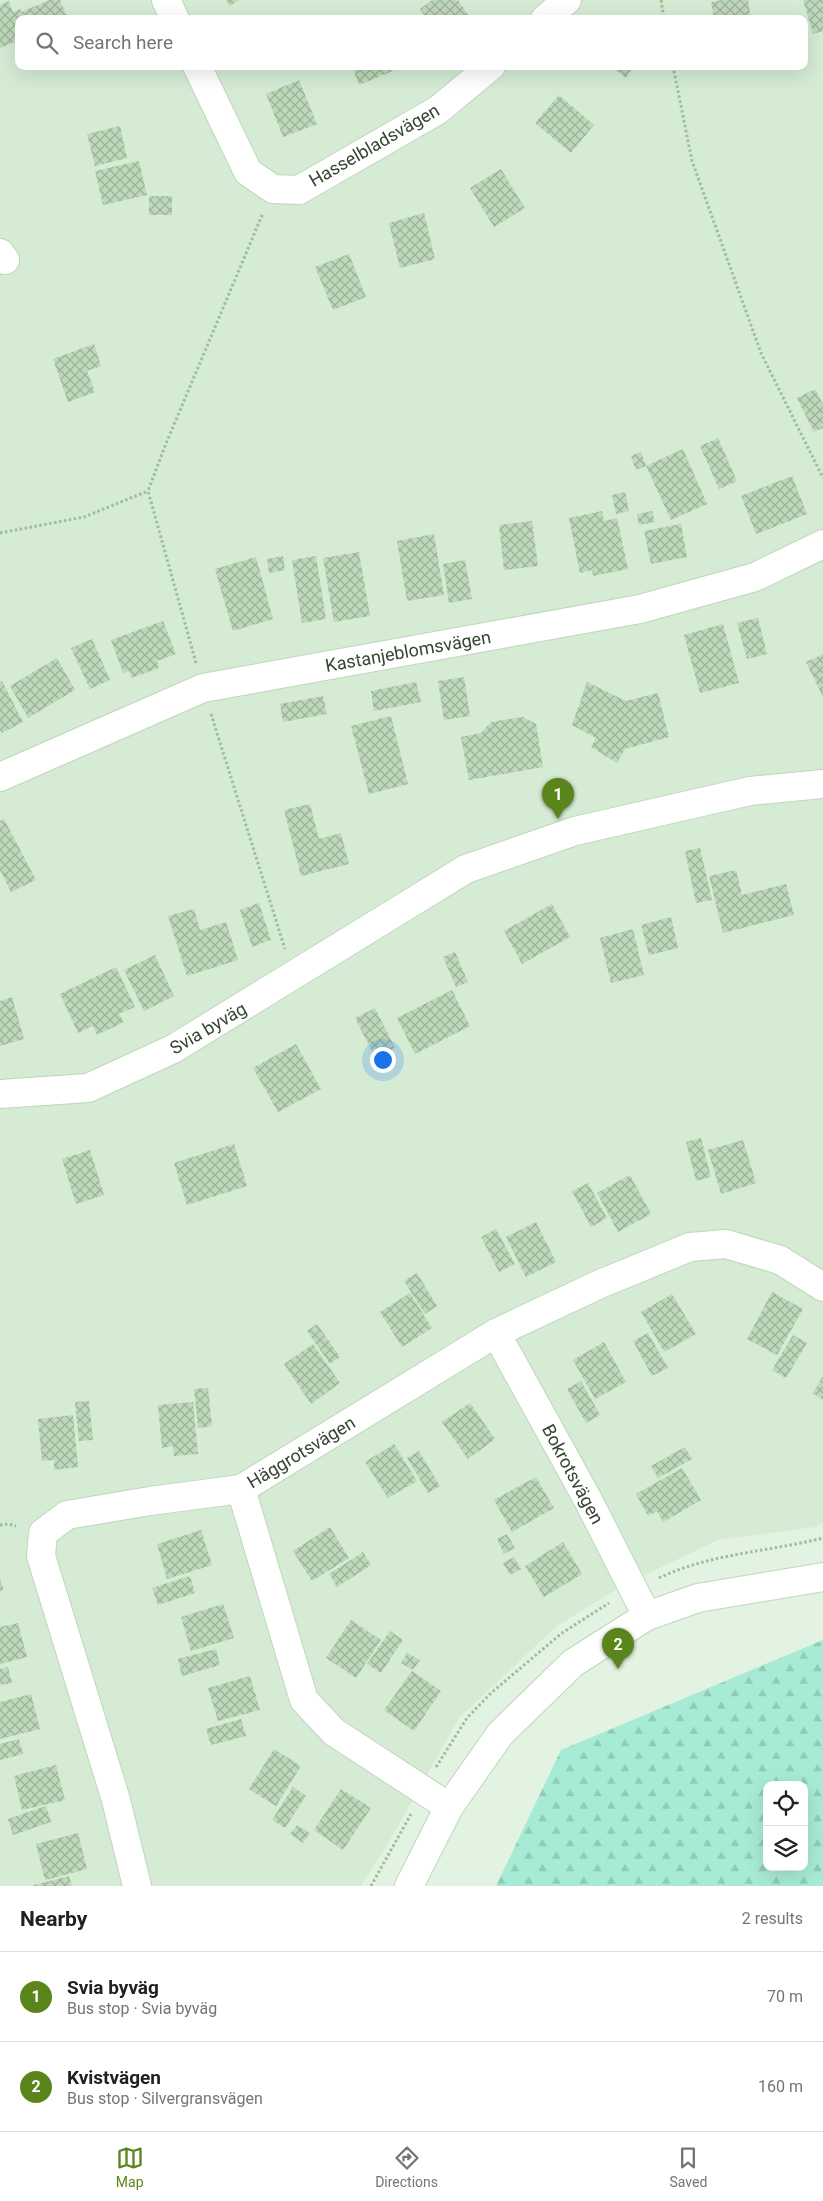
<!DOCTYPE html>
<meta charset="utf-8">
<style>
body{margin:0;font-family:Roboto,sans-serif;background:#f2f2f2;color:#202124}
.controls{position:absolute;right:15px;bottom:15px;display:grid;overflow:hidden;border-radius:10px;box-shadow:0 5px 20px #0002}
.controls button{width:45px;height:45px;display:grid;place-items:center;padding:0;border:0;border-bottom:1px solid #e0e0e0;background:#fff;color:#202124;font:25px sans-serif}
.you{position:absolute;left:382px;top:1059px;width:18px;height:18px;margin:-12px;border:4px solid #fff;border-radius:50%;background:#1a73e8;box-shadow:0 0 0 8px #1a73e833}
.badge{display:grid;place-items:center;width:32px;height:32px;border-radius:50%;background:#5a851a;color:#fff;font-size:16px;font-weight:700}
.pin{position:absolute;translate:-50% -41px;filter:drop-shadow(0 1px 2px #0008)}
.pin::after{content:'';position:absolute;top:26px;width:18px;height:15px;background:inherit;clip-path:polygon(0 0,100% 0,50% 100%)}
.list{margin:0;padding:0;list-style:none}
h2{display:flex;justify-content:space-between;align-items:center;height:65px;margin:0;padding:0 20px;font-size:21px}
h2 small{font-size:16px;font-weight:400;color:#757577}
.list li{display:grid;grid-template-columns:32px 1fr auto;gap:15px;align-items:center;box-sizing:border-box;height:90px;padding:0 20px;border-top:1px solid #e0e0e0}
.list b{display:block;font-size:19px;white-space:nowrap}
.list p{margin:0;font-size:16px;white-space:nowrap;color:#757577}
.list em{font-size:16px;font-style:normal;color:#757577}
.icon{flex:none;width:28px;height:28px;fill:none;stroke:currentColor;stroke-width:2;stroke-linecap:round;stroke-linejoin:round}
.map{position:relative;flex:none;width:823px;height:1886px;overflow:hidden}
.search{position:absolute;background:#fff;box-shadow:0 5px 20px #0002;left:15px;right:15px;top:15px;height:55px;display:flex;align-items:center;gap:12px;box-sizing:border-box;padding:0 18px;border-radius:10px;color:#757577;font-size:19px}
.sheet{height:245px;background:#fff}
nav{display:flex;justify-content:space-around;align-items:center;box-sizing:border-box;height:70px;border-top:1px solid #e0e0e0;background:#fff;font-size:14px;color:#757577}
nav a{display:grid;justify-items:center;gap:2px}
nav .on{color:#5a851a}
.map>svg:first-child{display:block}
</style>
<div class="map">
<svg width="823" height="1886" viewBox="0 0 823 1886">
<defs>
<pattern id="forest-firs" width="22" height="20" patternUnits="userSpaceOnUse" patternTransform="scale(1.25)"><rect width="22" height="20" fill="#a7ebd6"/><path d="M5 1l3.5 6h-7zM16 11l3.5 6h-7z" fill="#90cbb8"/></pattern>
<pattern id="building-cross-hatch" width="8" height="8" patternUnits="userSpaceOnUse" patternTransform="scale(1.25)"><rect width="8" height="8" fill="#bed8ba"/><path d="M0 0l8 8M0 8l8-8" fill="none" stroke="#9bb198"/></pattern>
</defs>
<rect width="100%" height="100%" fill="#e3f3e2"/>
<path fill="#d5ebd4" fill-rule="evenodd" d="M0 0H823V1523L815 1527 718 1540 620 1587 557 1626 460 1717 386 1847 361 1886H0ZM19 19H804V66H19Z"/>
<path fill="url(#forest-firs)" fill-rule="evenodd" d="M823 1640V1886H496L561 1750ZM767 1785H804V1867H767Z"/>
<g fill="url(#building-cross-hatch)">
<polygon points="50,0 60,0 68,19 19,19 19,40 0,48 0,5 9,1 13,12 20,9 21,12"/>
<polygon points="226,0 239,0 230,6"/>
<polygon points="432,0 458,0 471,19 427,19 420,9"/>
<polygon points="722,0 748,0 751,19 714,19 711,2"/>
<polygon points="803,0 823,0 823,31 813,34"/>
<polygon points="352,66 391,66 393,71 359,85"/>
<polygon points="610,66 634,66 626,78"/>
<polygon points="299,80 317,124 283,137 266,94"/>
<polygon points="559,95 594,125 571,153 535,123"/>
<polygon points="120,126 127,158 95,166 87,134"/>
<polygon points="139,161 147,195 103,205 95,171"/>
<polygon points="501,169 525,208 494,227 470,188"/>
<rect x="149" y="196" width="23" height="19"/>
<polygon points="424,213 435,259 400,268 389,223"/>
<polygon points="349,254 366,297 333,310 315,267"/>
<polygon points="94,344 101,366 87,371 95,392 68,402 53,359"/>
<polygon points="815,389 823,404 823,428 814,432 797,398"/>
<polygon points="718,438 737,481 719,489 700,446"/>
<polygon points="683,449 707,504 671,520 646,466"/>
<polygon points="641,452 646,466 636,470 631,456"/>
<polygon points="792,476 807,514 756,534 741,496"/>
<polygon points="625,492 629,511 616,514 612,495"/>
<polygon points="602,511 604,521 617,518 628,569 593,576 592,570 580,573 569,518"/>
<polygon points="652,511 655,522 639,525 637,514"/>
<polygon points="532,521 538,566 504,570 499,525"/>
<polygon points="681,524 687,557 651,564 644,531"/>
<polygon points="434,534 444,595 407,601 397,541"/>
<polygon points="359,552 370,616 334,622 323,558"/>
<polygon points="283,556 285,570 269,573 267,559"/>
<polygon points="316,556 326,619 302,623 292,560"/>
<polygon points="256,557 273,619 233,631 215,569"/>
<polygon points="465,560 472,599 449,603 443,564"/>
<polygon points="758,618 767,654 747,659 737,623"/>
<polygon points="163,621 176,654 157,661 159,668 131,678 129,671 123,673 111,640"/>
<polygon points="723,624 739,683 700,693 684,635"/>
<polygon points="92,639 110,680 90,689 71,648"/>
<polygon points="823,654 823,697 806,662"/>
<polygon points="57,658 75,690 28,718 10,686"/>
<polygon points="464,677 470,716 444,720 438,681"/>
<polygon points="2,681 23,722 2,733 0,730 0,682"/>
<polygon points="416,682 421,702 374,711 371,691"/>
<polygon points="587,682 626,701 658,693 669,737 625,749 617,763 591,747 596,738 572,725"/>
<polygon points="323,696 327,714 283,722 280,704"/>
<polygon points="391,716 408,784 369,794 351,726"/>
<polygon points="523,717 536,724 543,767 469,780 461,737 481,733 491,722"/>
<polygon points="310,804 319,839 341,833 349,864 301,876 284,810"/>
<polygon points="4,819 36,880 11,892 0,870 0,821"/>
<polygon points="700,848 712,900 696,903 685,851"/>
<polygon points="736,870 742,895 786,884 794,915 723,933 709,876"/>
<polygon points="259,903 271,940 252,947 240,910"/>
<polygon points="552,904 570,937 522,964 504,931"/>
<polygon points="194,909 200,930 226,922 238,960 187,976 168,916"/>
<polygon points="671,917 678,948 649,955 641,925"/>
<polygon points="633,929 644,975 611,983 600,938"/>
<polygon points="455,952 468,982 456,987 443,957"/>
<polygon points="155,955 174,996 144,1011 124,970"/>
<polygon points="116,967 135,1007 119,1014 124,1022 97,1035 93,1026 78,1033 60,994"/>
<polygon points="452,990 470,1026 415,1054 397,1018"/>
<polygon points="12,997 24,1039 0,1046 0,1001"/>
<polygon points="375,1008 395,1048 376,1059 355,1018"/>
<polygon points="296,1044 321,1089 278,1112 253,1068"/>
<polygon points="701,1138 711,1177 696,1181 686,1142"/>
<polygon points="743,1140 756,1183 721,1194 708,1150"/>
<polygon points="234,1144 247,1186 187,1205 174,1163"/>
<polygon points="90,1150 104,1195 76,1204 62,1159"/>
<polygon points="630,1175 651,1214 618,1232 597,1193"/>
<polygon points="588,1183 607,1218 591,1227 572,1191"/>
<polygon points="536,1222 556,1262 526,1277 506,1237"/>
<polygon points="496,1229 515,1264 499,1272 481,1237"/>
<polygon points="417,1273 437,1306 425,1314 404,1281"/>
<polygon points="772,1292 803,1309 777,1355 747,1339"/>
<polygon points="410,1293 432,1328 402,1347 380,1312"/>
<polygon points="672,1294 696,1334 664,1352 641,1312"/>
<polygon points="317,1324 340,1357 330,1364 307,1331"/>
<polygon points="648,1333 668,1368 652,1376 633,1341"/>
<polygon points="793,1335 807,1343 786,1378 772,1370"/>
<polygon points="604,1342 626,1382 595,1399 573,1360"/>
<polygon points="313,1344 340,1383 311,1404 284,1364"/>
<polygon points="823,1376 823,1400 813,1393"/>
<polygon points="581,1381 600,1415 586,1423 567,1389"/>
<polygon points="208,1388 212,1426 198,1428 194,1389"/>
<polygon points="89,1401 93,1440 79,1441 75,1402"/>
<polygon points="193,1402 198,1454 174,1456 173,1446 162,1448 158,1405"/>
<polygon points="470,1403 495,1439 468,1459 442,1422"/>
<polygon points="73,1415 78,1467 54,1470 54,1460 42,1461 38,1419"/>
<polygon points="394,1444 417,1481 388,1498 365,1462"/>
<polygon points="685,1447 692,1459 658,1478 651,1466"/>
<polygon points="419,1451 440,1486 428,1493 407,1458"/>
<polygon points="682,1468 701,1500 663,1522 657,1511 648,1516 636,1494"/>
<polygon points="536,1477 554,1508 512,1532 494,1500"/>
<polygon points="330,1527 349,1558 312,1581 293,1551"/>
<polygon points="201,1530 212,1565 167,1579 157,1544"/>
<polygon points="507,1534 515,1548 504,1554 497,1539"/>
<polygon points="563,1542 582,1574 544,1597 525,1566"/>
<polygon points="363,1552 371,1565 337,1587 329,1574"/>
<polygon points="514,1557 521,1569 510,1575 503,1563"/>
<polygon points="190,1576 195,1593 158,1605 152,1588"/>
<polygon points="0,1579 4,1590 0,1591"/>
<polygon points="223,1604 234,1638 191,1651 181,1617"/>
<polygon points="351,1620 381,1640 356,1678 326,1658"/>
<polygon points="18,1623 27,1657 0,1664 0,1627"/>
<polygon points="390,1631 403,1640 381,1673 367,1664"/>
<polygon points="216,1649 220,1665 182,1676 178,1659"/>
<polygon points="407,1653 420,1660 413,1670 401,1663"/>
<polygon points="8,1667 12,1683 0,1685 0,1669"/>
<polygon points="412,1671 441,1691 414,1731 384,1710"/>
<polygon points="250,1676 260,1710 218,1721 208,1688"/>
<polygon points="31,1694 40,1729 0,1739 0,1702"/>
<polygon points="241,1719 246,1736 211,1745 206,1729"/>
<polygon points="19,1739 23,1754 0,1760 0,1744"/>
<polygon points="274,1749 301,1766 276,1806 249,1789"/>
<polygon points="56,1765 65,1800 22,1810 14,1776"/>
<polygon points="293,1787 306,1796 285,1828 272,1820"/>
<polygon points="341,1789 371,1808 343,1850 314,1830"/>
<polygon points="46,1806 51,1822 13,1835 8,1819"/>
<polygon points="297,1825 310,1833 303,1843 290,1834"/>
<polygon points="78,1833 87,1869 45,1880 36,1844"/>
<polygon points="69,1876 72,1886 34,1886 34,1885"/>
</g>
<g fill="none" stroke-linecap="round" stroke-linejoin="round">
<g stroke="#bed7bb" stroke-width="30">
<g id="minor">
<polyline points="166,0 175,19"/>
<polyline points="545,19 567,0"/>
<polyline points="197,66 248,172 273,189 299,190 438,110 491,66"/>
<polyline points="0,253 5,260"/>
<polyline points="0,777 203,688 640,609 755,577 823,544"/>
<polyline points="0,1094 88,1088 173,1049 466,869 575,831 750,791 823,784"/>
<polyline points="496,1333 588,1500 647,1616"/>
<polyline points="241,1489 304,1700 334,1732 449,1807"/>
<polyline points="137,1886 116,1800 41,1556 43,1533 67,1515 150,1501 241,1489 496,1333 600,1284 690,1247 726,1244 780,1260 823,1287"/>
<polyline points="409,1886 449,1807 500,1734 573,1663 647,1616 698,1598 823,1577"/>
</g>
</g>
<g stroke="#99c194" stroke-width="3" stroke-dasharray="2.5 2.5" stroke-linecap="butt">
<polyline points="661,0 664,19"/>
<polyline points="673,66 692,161 761,353 823,478"/>
<polyline points="0,533 84,517 148,491"/>
<polyline points="196,663 148,491 165,446 263,213"/>
<polyline points="211,714 285,949"/>
<polyline points="0,1525 8,1524 16,1526"/>
<path d="M659 1578C711 1553 768 1552 823 1538"/>
<polyline points="436,1767 467,1718 491,1693 562,1633 609,1603"/>
<polyline points="371,1886 411,1814"/>
</g>
<use href="#minor" stroke="#fff" stroke-width="28"/>
</g>
<g text-anchor="middle" dominant-baseline="central" stroke-width="4" stroke-linejoin="round" paint-order="stroke">
<g font-size="18" fill="#354532" stroke="#fff">
<text transform="translate(374 145) rotate(-30)">Hasselbladsvägen</text>
<text transform="translate(408 651) rotate(-10)">Kastanjeblomsvägen</text>
<text transform="translate(208 1028) rotate(-30)">Svia byväg</text>
<text transform="translate(301 1452) rotate(-31)">Häggrotsvägen</text>
<text transform="translate(573 1474) rotate(62)">Bokrotsvägen</text>
</g>
</g>
</svg>
<div class="controls">
<button><svg class="icon" aria-label="locate" viewBox="0 0 24 24"><circle cx="12" cy="12" r="6"/><path d="M12 2v4M12 18v4M2 12h4M18 12h4"/></svg></button>
<button><svg class="icon" aria-label="layers" viewBox="0 0 24 24"><path d="M12 4l9 5-9 5-9-5zM3 14l9 5 9-5"/></svg></button>
</div>
<div class="you"></div>
<div class="pin badge" style="left:558px;top:819px">1</div>
<div class="pin badge" style="left:618px;top:1669px">2</div>
<div class="search"><svg class="icon" aria-label="search" viewBox="0 0 24 24"><circle cx="10" cy="10" r="6"/><path d="M15 15l6 6"/></svg>Search here</div>
</div>
<section class="sheet">
<h2>Nearby<small>2 results</small></h2>
<ul class="list">
<li><span class="badge">1</span><div><b>Svia byväg</b><p>Bus stop · Svia byväg</p></div><em>70 m</em></li>
<li><span class="badge">2</span><div><b>Kvistvägen</b><p>Bus stop · Silvergransvägen</p></div><em>160 m</em></li>
</ul>
</section>
<nav>
<a class="on"><svg class="icon" aria-label="map" viewBox="0 0 24 24"><path d="M3 6l6-2 6 2 6-2v14l-6 2-6-2-6 2zM9 4v14M15 6v14"/></svg>Map</a>
<a><svg class="icon" aria-label="directions" viewBox="0 0 24 24"><path d="M12 3l9 9-9 9-9-9zM9 14v-3h6M13 9l2 2-2 2"/></svg>Directions</a>
<a><svg class="icon" aria-label="saved" viewBox="0 0 24 24"><path d="M7 4h10v16l-5-4-5 4z"/></svg>Saved</a>
</nav>
